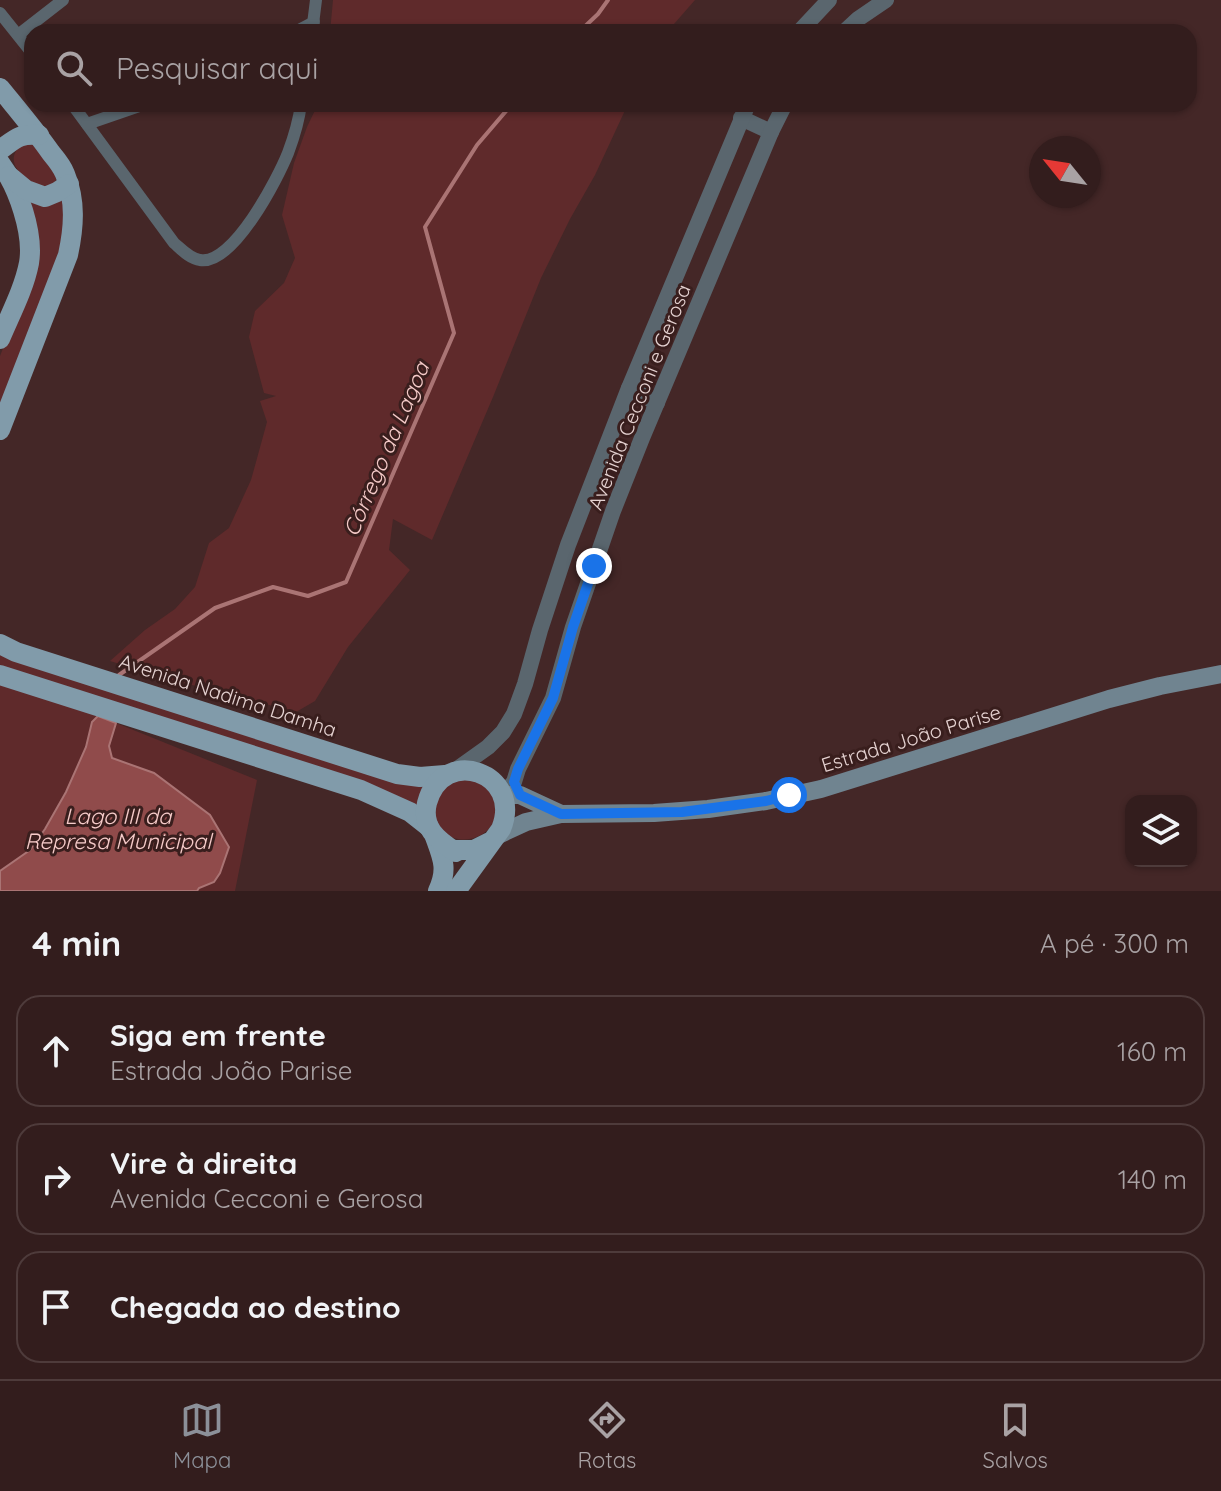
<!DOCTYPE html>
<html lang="pt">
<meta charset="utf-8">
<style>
body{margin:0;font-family:Quicksand,sans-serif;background:#3e2a2a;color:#f1f3f6}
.controls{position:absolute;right:24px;bottom:24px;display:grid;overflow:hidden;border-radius:16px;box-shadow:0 2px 6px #0004}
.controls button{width:72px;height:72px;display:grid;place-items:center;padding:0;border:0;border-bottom:2px solid #4e3b3b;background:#331d1d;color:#f1f3f6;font:40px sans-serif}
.compass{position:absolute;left:1029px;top:136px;width:72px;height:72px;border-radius:50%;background:#331d1d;box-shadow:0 2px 6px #0004;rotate:300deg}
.stop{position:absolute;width:24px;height:24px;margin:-18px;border:6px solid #1a73e8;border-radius:50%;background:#fff}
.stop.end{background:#1a73e8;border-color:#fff;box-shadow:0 2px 8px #0008}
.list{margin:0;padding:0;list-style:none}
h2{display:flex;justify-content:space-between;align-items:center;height:104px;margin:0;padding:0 32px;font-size:34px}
h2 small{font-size:26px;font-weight:400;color:#a9a2a4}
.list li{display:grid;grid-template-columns:52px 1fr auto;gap:24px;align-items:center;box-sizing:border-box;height:112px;margin:0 16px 16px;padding:0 16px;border:2px solid #4e3b3b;border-radius:24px}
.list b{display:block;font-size:30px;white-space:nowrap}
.list p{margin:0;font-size:26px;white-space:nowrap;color:#a9a2a4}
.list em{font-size:26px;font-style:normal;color:#a9a2a4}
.icon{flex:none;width:44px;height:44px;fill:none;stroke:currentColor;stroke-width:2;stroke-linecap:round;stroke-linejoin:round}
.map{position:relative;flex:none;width:1221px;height:891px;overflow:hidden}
.search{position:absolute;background:#331d1d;box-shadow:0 2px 6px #0004;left:24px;right:24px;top:24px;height:88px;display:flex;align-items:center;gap:20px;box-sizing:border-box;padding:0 28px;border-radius:24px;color:#a9a2a4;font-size:30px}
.sheet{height:488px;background:#331d1d}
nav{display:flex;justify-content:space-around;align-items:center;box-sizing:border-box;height:112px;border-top:2px solid #4e3b3b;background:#331d1d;font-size:22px;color:#a9a2a4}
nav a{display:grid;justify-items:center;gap:4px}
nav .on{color:#8c9099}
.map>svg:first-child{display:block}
</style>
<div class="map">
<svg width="1221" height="891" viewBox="0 0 1221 891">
<rect width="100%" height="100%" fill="#442727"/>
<g fill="#5f2a2b">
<polygon points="333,0 695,0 667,32 330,32"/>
<polygon points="318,104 628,104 595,175 570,219 541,278 493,397 432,540 393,519 389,550 410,570 348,647 315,701 296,712 165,678 110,661 145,630 175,609 195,587 209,543 229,528 251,480 267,422 260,401 276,396 264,393 249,337 255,311 284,283 295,258 282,215 294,163 307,127"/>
<path d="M22 144C27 144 30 143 35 146 41 151 57 171 56 179 56 186 48 190 43 193 27 180 0 163 22 144Z"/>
<polygon points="64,197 65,241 0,407 0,356 30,280 29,201"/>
<polygon points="0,655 427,784 419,809 0,667"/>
<polygon points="0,683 98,716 92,722 86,747 66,792 45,829 30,850 0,871"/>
<polygon points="116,723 257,780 235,891 197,891 199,888 154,773 111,758 109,746"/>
<path d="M459 779C466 780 477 780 483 784 488 787 492 794 494 799 508 839 446 857 435 817 430 796 444 789 459 779Z"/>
</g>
<polygon fill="#904b4b" stroke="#aa7474" stroke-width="2" points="98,716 116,723 109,746 112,758 154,773 210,815 229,847 220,873 214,882 199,888 197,891 0,891 0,871 30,850 45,829 66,792 86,747 92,722"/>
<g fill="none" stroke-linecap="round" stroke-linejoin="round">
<g stroke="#aa7474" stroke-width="4">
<polyline points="579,32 598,14 608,0"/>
<polyline points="119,675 215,608 273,587 308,596 346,582 454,333 425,227 477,145 512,104"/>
</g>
<g stroke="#5a666e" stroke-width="12">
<polyline points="0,13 32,53"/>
<polyline points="295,32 314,22"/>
<polyline points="312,32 316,0"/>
<polyline points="18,35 63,0"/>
<path d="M72 104 174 243C181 249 190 259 200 260 233 266 278 178 288 153 294 137 299 120 301 104"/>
<polyline points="87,124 145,104"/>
</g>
<g stroke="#5a666e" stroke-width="16">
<polyline points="799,32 829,0"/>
<polyline points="844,32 858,19 886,0"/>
<polyline points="741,118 771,132"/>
<polyline points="629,388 657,403"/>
<polyline points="453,772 488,747 503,732 514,714 525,684 540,630 568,545 629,388 748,104"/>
<polyline points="503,795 514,782 518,769 553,698 573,627 613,511 642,438 771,132 785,104"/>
</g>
<g stroke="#708490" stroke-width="18">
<polyline points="503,795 520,795 561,814"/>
<polyline points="496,836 526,822 561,814 654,813 708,809 766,801 821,789 1109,699 1160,686 1221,674"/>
</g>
<g stroke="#819baa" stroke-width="20">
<path d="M0 88C17 109 35 130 51 153 56 159 62 166 65 174 76 201 74 227 68 255L0 430"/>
<path d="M0 150C15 139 20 133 39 135"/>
<path d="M0 163C18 187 34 233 29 263 24 289 10 315 0 339"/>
<polyline points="9,176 26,190 45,197 57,192 69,184"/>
<polyline points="0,644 16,652 397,774 420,777 445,775"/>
<polyline points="0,675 361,790 410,812 429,827"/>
<path d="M435 837C443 859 448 869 438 891"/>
<path d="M456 891 501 829C524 773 443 744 427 803 421 827 437 840 456 852L457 850H474L490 842"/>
</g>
</g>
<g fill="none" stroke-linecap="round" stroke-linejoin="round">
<polyline stroke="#1a73e8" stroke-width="10" points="594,566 573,627 553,698 518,769 514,782 520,795 561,814 682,812 766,801 789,795"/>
</g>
<g text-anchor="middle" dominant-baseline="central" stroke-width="6" stroke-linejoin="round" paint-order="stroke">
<g font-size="20" fill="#e6d3d2" stroke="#391e1d">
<text transform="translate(639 397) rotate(-68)">Avenida Cecconi e Gerosa</text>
<text transform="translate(228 695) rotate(18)">Avenida Nadima Damha</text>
<text transform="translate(911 738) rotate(-17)">Estrada João Parise</text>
</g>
<g font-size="22" font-style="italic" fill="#f6cbc9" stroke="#391e1d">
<text transform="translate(386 449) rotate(-67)">Córrego da Lagoa</text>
<text x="118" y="816">Lago III da<tspan x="118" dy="25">Represa Municipal</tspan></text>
</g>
</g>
</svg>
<div class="controls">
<button><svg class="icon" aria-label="layers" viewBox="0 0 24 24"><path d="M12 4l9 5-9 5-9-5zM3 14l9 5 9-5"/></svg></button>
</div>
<svg class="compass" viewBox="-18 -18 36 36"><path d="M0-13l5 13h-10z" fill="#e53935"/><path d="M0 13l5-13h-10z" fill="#a9a2a4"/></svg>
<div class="stop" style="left:789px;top:795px"></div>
<div class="stop end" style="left:594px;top:566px"></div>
<div class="search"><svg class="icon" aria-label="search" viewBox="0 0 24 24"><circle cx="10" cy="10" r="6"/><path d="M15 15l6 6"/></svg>Pesquisar aqui</div>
</div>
<section class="sheet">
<h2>4 min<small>A pé · 300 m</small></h2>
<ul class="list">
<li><svg class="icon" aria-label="ahead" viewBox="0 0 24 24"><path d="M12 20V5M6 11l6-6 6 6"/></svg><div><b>Siga em frente</b><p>Estrada João Parise</p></div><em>160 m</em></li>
<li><svg class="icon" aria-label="right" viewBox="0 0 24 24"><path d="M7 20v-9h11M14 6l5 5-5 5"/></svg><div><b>Vire à direita</b><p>Avenida Cecconi e Gerosa</p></div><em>140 m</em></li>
<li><svg class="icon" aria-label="arrive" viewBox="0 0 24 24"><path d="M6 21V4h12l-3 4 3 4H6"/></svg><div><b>Chegada ao destino</b></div></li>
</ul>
</section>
<nav>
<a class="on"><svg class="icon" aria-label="map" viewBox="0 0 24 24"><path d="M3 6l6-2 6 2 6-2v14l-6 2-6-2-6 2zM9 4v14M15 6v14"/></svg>Mapa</a>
<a><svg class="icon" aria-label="directions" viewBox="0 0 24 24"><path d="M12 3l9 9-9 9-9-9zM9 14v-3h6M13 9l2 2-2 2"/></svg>Rotas</a>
<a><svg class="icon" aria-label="saved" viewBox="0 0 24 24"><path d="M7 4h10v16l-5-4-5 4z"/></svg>Salvos</a>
</nav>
